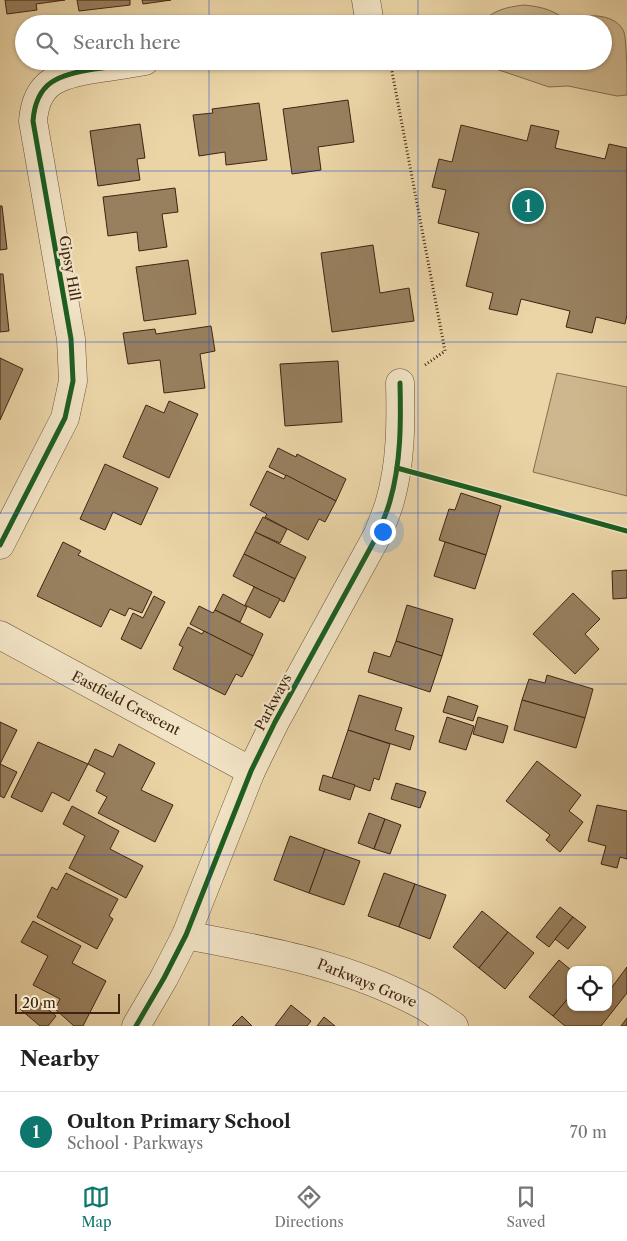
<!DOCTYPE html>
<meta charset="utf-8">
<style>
body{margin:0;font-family:"Libre Caslon Text",serif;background:#f2f2f2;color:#222}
.controls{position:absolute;right:15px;bottom:15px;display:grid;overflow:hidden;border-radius:10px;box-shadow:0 1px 4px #0004}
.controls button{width:45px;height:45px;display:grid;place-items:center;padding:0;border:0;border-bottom:1px solid #e0e0e0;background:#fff;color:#222;font:25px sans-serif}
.scale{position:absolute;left:15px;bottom:12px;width:105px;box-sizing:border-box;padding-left:5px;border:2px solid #3f2312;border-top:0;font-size:14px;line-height:18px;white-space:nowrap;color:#3f2312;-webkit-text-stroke:4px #f2e4c6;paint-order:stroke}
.you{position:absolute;left:382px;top:531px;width:18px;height:18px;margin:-12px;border:4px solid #fff;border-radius:50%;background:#1a73e8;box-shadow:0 0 0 8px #1a73e833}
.badge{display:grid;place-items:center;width:32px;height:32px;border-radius:50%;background:#0f766e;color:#fff;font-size:16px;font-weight:700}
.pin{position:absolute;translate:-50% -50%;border:2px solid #fff;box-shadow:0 1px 5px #0006}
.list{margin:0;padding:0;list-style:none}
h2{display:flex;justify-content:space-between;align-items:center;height:65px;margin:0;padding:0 20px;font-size:21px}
h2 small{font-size:16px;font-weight:400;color:#767676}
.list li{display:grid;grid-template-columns:32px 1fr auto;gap:15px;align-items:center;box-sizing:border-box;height:80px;padding:0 20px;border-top:1px solid #e0e0e0}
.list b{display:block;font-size:19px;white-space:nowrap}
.list p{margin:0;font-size:16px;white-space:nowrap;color:#767676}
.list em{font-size:16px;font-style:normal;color:#767676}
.icon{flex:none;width:28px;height:28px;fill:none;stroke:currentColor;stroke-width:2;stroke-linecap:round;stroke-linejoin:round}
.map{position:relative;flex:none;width:627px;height:1026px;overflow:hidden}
.search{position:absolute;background:#fff;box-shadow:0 1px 4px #0004;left:15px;right:15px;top:15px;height:55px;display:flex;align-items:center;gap:12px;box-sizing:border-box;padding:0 18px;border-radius:28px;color:#767676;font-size:19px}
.sheet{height:145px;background:#fff}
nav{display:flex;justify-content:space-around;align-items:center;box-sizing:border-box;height:70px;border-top:1px solid #e0e0e0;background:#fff;font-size:14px;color:#767676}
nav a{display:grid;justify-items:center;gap:2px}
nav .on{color:#0f766e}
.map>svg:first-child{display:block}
</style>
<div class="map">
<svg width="627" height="1026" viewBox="0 0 627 1026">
<rect width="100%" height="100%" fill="#ebd5a7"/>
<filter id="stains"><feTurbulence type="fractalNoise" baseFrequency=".004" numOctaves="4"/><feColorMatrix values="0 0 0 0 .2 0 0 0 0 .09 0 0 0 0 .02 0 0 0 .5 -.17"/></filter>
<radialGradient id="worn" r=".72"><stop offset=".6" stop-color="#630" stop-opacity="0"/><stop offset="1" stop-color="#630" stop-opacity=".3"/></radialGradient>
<g fill="#ceb78e" stroke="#866d50">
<path d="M524 5C545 7 555 11 572 24H481C492 10 507 7 524 5Z"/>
<path d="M590 16C602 15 619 19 624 32 627 44 627 81 627 95L617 96 568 86 549 87 496 69 485 61H603V24H574L581 19Z"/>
<polygon points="557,373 627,387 627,496 533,472"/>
</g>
<g fill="#98805f" stroke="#3f2312">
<polygon points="5,0 65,0 36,4 37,10 7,14"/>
<polygon points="77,0 130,0 130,5 79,11"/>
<polygon points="142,0 171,0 143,4"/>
<polygon points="348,100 354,142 318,147 321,170 292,174 283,109"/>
<polygon points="259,103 267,160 226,165 225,152 199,156 193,115 213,113 212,109"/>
<polygon points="140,124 145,158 137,159 140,180 98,186 90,131"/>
<polygon points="461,125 527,141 531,125 559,131 555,148 605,159 609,144 627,148 627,315 625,324 596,317 592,333 566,327 570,311 521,299 517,315 489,309 493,293 466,286 479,233 438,223 446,190 432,187 439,159 452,162"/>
<polygon points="175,188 178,212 162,214 167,247 139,251 137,232 108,236 103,197"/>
<polygon points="0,206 2,206 7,249 0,250"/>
<polygon points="373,245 380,293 409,288 414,321 332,332 321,253"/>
<polygon points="188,260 196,314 144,321 136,267"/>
<polygon points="0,274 3,274 9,331 0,332"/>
<polygon points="211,326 215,351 200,354 205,388 164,393 160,360 128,364 123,333 155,329 156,334"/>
<polygon points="0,358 23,369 0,420"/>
<polygon points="338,361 342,422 285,426 280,364"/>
<polygon points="169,401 198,414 169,478 123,457 146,405 164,413"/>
<polygon points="278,448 296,457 297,454 346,479 336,501 269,467"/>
<polygon points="105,464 158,488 141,525 113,512 105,530 80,519"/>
<polygon points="267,471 284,479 286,475 336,501 325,522 319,519 308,540 265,517 267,514 250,505"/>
<polygon points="461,493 501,506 486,555 439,540 449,509 455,510"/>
<polygon points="263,517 287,529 280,543 255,532"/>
<polygon points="255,532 306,557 295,579 244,554"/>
<polygon points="63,542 81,551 78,555 152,592 142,613 129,608 125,616 110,609 101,627 37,596"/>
<polygon points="445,542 486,555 475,589 434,576"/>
<polygon points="244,554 295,579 284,602 233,576"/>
<polygon points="627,570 627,598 613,599 612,571"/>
<polygon points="254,587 280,599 270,618 245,605"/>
<polygon points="573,593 600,619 585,634 599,649 575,674 533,634"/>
<polygon points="223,594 247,607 240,622 215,610"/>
<polygon points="154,596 165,602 141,649 121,639 133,613 143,618"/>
<polygon points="407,605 453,619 442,656 396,641"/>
<polygon points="199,606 213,613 215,610 263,634 253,656 190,624"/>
<polygon points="188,627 202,634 204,631 253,656 242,677 236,674 225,695 173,669 183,647 179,645"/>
<polygon points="396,641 442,656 430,692 368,672 374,652 390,657"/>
<polygon points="547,675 593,689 585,718 522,700 529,679 545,683"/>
<polygon points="359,695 402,708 395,730 414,736 410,750 348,730"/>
<polygon points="448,696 478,706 473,721 443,712"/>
<polygon points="522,700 585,718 576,748 514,730"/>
<polygon points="447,717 474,726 466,750 439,742"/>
<polygon points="478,717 508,726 503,743 473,734"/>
<polygon points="0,722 17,730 0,764"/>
<polygon points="348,730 390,744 379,780 374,778 370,791 332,778"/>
<polygon points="38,742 88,764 69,801 52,792 42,812 11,797"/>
<polygon points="119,744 155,763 141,790 173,805 155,842 98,813 107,797 96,791 105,773 88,764 95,749 113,757"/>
<polygon points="537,761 581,795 569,811 583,822 560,852 546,840 550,835 506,801"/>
<polygon points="0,764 17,772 4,798 0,796"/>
<polygon points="323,775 355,785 350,800 319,790"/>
<polygon points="396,783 426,792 420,808 391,799"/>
<polygon points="597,805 627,811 627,859 620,857 617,868 601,864 606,846 588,841"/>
<polygon points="72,806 119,831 110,849 143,866 126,898 69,868 85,836 63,824"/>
<polygon points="369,813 385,819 374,849 358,843"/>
<polygon points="385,819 401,825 390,854 374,849"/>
<polygon points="290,836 325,849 309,893 274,880"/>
<polygon points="325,849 360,861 344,905 309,893"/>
<polygon points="66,873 118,899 109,916 113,919 97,949 37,917 52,887 57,890"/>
<polygon points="384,873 415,884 399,927 368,916"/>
<polygon points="415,884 446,895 430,939 399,927"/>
<polygon points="560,907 573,917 549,947 536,937"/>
<polygon points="482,911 508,932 479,968 453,947"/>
<polygon points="573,917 586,927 568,949 555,939"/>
<polygon points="33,921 81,946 72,963 106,981 83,1026 74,1026 55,1009 60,999 33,985 48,956 21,942"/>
<polygon points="508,932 534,953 505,989 479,968"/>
<polygon points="559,960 571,970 571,995 553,1016 529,997"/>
<polygon points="627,967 627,993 601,1026 565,1026 553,1016 571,995 571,1007 608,1007 608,984 612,987"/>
<polygon points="32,996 56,1016 48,1026 40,1026 20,1009"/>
<polygon points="291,1005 311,1021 307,1026 275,1026"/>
<polygon points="242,1016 252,1026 232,1026"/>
<polygon points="324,1017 335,1026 317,1026"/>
<polygon points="627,1018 627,1026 621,1026"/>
</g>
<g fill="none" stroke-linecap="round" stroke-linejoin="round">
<g stroke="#6a5037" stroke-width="29">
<g id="street">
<polyline points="366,0 370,24"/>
<path d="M0 545 65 418 73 381 71 339 33 121C36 81 59 75 94 69 111 67 128 64 145 61"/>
<polyline points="0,635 251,771"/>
<path d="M186 935C270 951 345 964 422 1005 433 1011 443 1019 454 1026"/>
<path d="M136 1026 164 978 186 935 251 771 275 722 378 534C382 523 387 512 390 501 401 463 401 422 400 383"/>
</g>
</g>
<polyline stroke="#3f2312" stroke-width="3" stroke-dasharray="1 2.5" stroke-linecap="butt" points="390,61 445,351 425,365"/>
<use href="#street" stroke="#f2e4c6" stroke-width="28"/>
<g stroke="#f2e4c6" stroke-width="8">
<g id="cycleway">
<polyline points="397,468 627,531"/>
<path d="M0 545 65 418 73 381 71 339 33 121C36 81 59 75 94 69 111 67 128 64 145 61"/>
<path d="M136 1026 164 978 186 935 251 771 275 722 378 534C382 523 387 512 390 501 401 463 401 422 400 383"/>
</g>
</g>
<use href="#cycleway" stroke="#1b5e20" stroke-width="5"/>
</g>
<path fill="none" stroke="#1d4ed8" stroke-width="1" stroke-opacity="0.55" d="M209 0V24M418 0V24M209 61V1026M418 61V1026M0 171H627M0 342H627M0 513H627M0 684H627M0 855H627"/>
<g text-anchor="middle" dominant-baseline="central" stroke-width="4.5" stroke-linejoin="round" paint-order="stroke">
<g font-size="14" fill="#3f2312" stroke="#f2e4c6">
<text transform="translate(70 268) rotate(80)">Gipsy Hill</text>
<text transform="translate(273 702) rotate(-62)">Parkways</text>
<text transform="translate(126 703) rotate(28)">Eastfield Crescent</text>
<text transform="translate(367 983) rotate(22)">Parkways Grove</text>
</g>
</g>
<rect width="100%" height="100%" filter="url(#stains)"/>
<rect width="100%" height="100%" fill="url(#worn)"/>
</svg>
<div class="controls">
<button><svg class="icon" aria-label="locate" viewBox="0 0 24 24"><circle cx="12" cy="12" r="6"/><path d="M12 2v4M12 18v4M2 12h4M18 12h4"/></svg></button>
</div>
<div class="scale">20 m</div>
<div class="you"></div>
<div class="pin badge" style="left:528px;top:206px">1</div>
<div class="search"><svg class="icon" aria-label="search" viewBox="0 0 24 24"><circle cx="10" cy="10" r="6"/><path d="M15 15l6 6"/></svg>Search here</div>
</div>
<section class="sheet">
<h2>Nearby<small></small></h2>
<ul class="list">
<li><span class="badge">1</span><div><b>Oulton Primary School</b><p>School · Parkways</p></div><em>70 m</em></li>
</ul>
</section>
<nav>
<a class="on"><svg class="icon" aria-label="map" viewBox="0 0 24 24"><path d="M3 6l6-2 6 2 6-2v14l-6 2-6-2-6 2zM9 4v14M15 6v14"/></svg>Map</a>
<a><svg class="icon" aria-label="directions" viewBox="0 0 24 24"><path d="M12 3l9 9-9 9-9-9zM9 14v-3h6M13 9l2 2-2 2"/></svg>Directions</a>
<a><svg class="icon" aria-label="saved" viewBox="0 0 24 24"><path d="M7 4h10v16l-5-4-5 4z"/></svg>Saved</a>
</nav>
